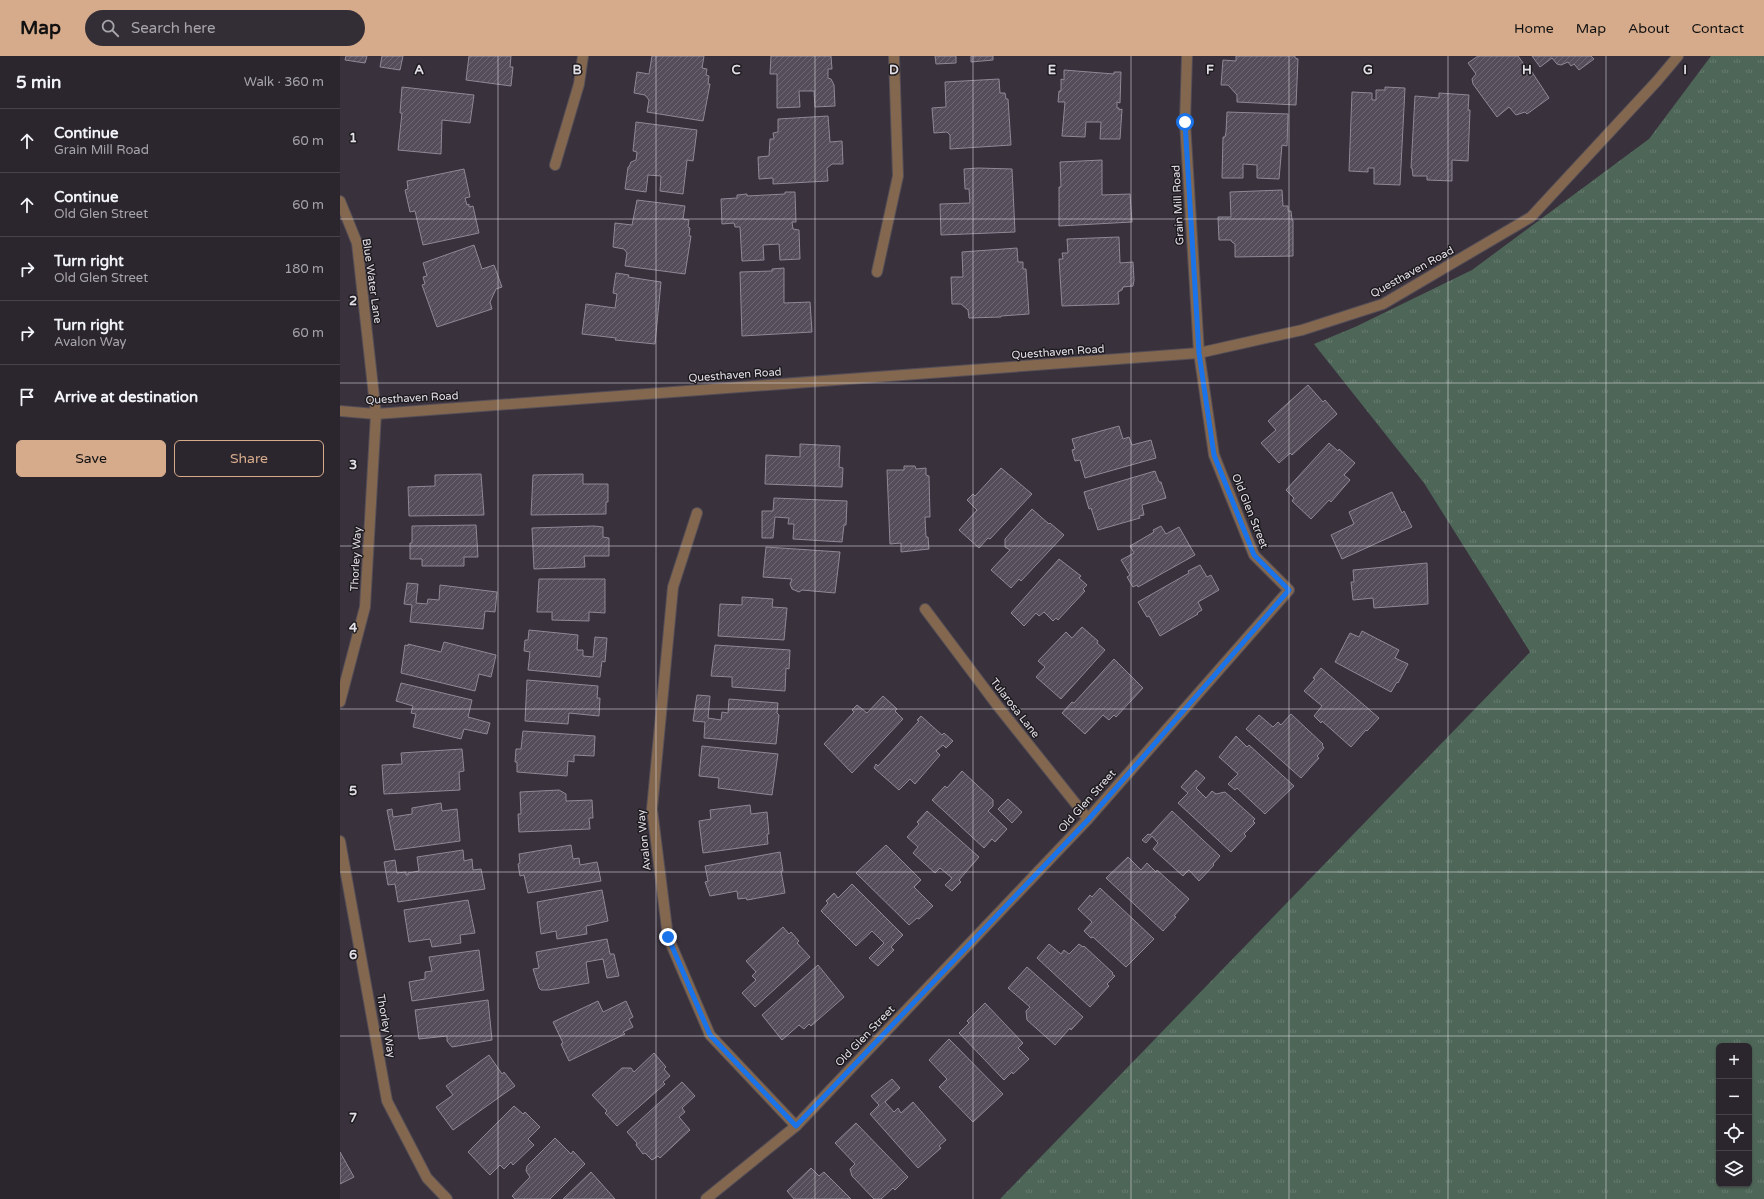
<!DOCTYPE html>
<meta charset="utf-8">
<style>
body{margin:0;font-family:"Varela Round",sans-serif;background:#332e36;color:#f1f3f6}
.controls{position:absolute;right:12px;bottom:12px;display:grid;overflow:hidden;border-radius:6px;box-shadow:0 1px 3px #0004}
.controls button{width:36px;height:36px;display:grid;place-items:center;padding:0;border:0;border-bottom:1px solid #47434a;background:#2b262e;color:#f1f3f6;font:20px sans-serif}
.stop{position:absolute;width:12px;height:12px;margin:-9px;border:3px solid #1a73e8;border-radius:50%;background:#fff}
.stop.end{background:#1a73e8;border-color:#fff;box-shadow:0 1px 4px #0008}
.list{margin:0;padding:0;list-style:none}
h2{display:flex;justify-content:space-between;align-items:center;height:52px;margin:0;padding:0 16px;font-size:17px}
h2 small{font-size:13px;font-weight:400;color:#a6a5aa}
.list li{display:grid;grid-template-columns:26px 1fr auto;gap:12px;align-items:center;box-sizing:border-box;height:64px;padding:0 16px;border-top:1px solid #47434a}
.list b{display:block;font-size:15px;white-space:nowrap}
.list p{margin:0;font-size:13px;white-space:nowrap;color:#a6a5aa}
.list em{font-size:13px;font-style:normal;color:#a6a5aa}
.actions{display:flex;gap:8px;padding:12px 16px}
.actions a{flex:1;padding:9px 0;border:1px solid #d6ab8b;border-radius:6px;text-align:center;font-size:14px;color:#d6ab8b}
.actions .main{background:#d6ab8b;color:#111}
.icon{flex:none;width:22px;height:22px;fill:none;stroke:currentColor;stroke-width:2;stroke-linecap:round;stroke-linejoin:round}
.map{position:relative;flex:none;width:1424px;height:1143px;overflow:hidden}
header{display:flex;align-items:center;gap:24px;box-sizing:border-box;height:56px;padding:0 20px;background:#d6ab8b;color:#111}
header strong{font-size:19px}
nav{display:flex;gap:22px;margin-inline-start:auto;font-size:14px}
.search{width:280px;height:36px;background:#332e36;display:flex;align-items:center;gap:10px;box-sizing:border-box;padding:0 14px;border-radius:22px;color:#a6a5aa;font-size:15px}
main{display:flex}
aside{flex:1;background:#2b262e}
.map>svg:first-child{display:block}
</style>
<header>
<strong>Map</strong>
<div class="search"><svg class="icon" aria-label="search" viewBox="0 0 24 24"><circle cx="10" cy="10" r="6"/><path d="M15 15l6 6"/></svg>Search here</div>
<nav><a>Home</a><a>Map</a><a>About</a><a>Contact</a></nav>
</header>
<main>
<aside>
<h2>5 min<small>Walk · 360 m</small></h2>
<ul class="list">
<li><svg class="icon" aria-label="ahead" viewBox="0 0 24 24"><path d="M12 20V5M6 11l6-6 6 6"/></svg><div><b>Continue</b><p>Grain Mill Road</p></div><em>60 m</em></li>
<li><svg class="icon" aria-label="ahead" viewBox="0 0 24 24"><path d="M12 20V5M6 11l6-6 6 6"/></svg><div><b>Continue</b><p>Old Glen Street</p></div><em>60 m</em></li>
<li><svg class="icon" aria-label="right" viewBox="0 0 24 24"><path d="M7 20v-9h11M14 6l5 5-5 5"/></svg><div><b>Turn right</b><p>Old Glen Street</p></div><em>180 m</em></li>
<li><svg class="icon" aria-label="right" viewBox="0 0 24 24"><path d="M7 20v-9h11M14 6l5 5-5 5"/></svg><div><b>Turn right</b><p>Avalon Way</p></div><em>60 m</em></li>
<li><svg class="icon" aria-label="arrive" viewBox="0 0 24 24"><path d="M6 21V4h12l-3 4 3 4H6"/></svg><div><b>Arrive at destination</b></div></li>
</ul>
<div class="actions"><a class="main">Save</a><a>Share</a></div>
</aside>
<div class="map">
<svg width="1424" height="1143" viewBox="0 0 1424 1143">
<defs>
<pattern id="grass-tufts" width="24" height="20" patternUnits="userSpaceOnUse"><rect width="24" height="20" fill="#4e6658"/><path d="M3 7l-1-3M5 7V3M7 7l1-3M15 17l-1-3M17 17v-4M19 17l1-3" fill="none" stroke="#677b70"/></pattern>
<pattern id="building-hatch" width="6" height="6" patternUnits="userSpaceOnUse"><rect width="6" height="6" fill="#554e5a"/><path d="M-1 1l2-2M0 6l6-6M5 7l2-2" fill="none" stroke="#6d6772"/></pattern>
</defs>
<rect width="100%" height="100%" fill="#39323d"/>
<path fill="url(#grass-tufts)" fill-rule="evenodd" d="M1371 0H1424V1143H660L1190 596 1084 427 974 288 1015 271 1132 214 1309 83ZM1379 990H1409V1128H1379Z"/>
<g fill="url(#building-hatch)" stroke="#8f8895">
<polygon points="6,0 27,0 25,7 5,4"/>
<polygon points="42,0 63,0 60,14 40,11"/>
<polygon points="129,0 171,0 170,11 173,11 171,30 126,24"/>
<polygon points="312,0 364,0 362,12 367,13 366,19 369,20 368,28 370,28 363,65 307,56 309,44 305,39 294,37 297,16 309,18"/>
<polygon points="431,0 491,0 492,13 488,13 488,22 491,23 494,29 495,50 475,51 474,35 459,35 460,51 437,52 437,18 430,18"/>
<polygon points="595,0 616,0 616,7 596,8"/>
<polygon points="631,0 653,0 653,4 631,6"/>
<polygon points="896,0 955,0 955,2 958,3 956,49 897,46 897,39 888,29 881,29 883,4 896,5"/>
<polygon points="1138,0 1178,0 1188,14 1190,13 1209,42 1187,58 1185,56 1176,59 1169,51 1157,61 1133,28 1132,23 1136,18 1128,7"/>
<polygon points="1192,0 1251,0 1254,3 1239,14 1234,8 1231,10 1228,6 1221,9 1217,8 1212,2 1200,11"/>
<polygon points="724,14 774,18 774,16 781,16 780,47 777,46 777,52 779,52 779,54 782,53 780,83 760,83 761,66 746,66 745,81 722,80 725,46 718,46 719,35 721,35 721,23 724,24"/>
<polygon points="659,23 660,37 665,37 666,43 668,43 671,89 610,93 610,79 607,76 594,77 592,52 606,51 605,26"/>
<polygon points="62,31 134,39 130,67 102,64 101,98 58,94 62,57 60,57"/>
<polygon points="1045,31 1065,32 1060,129 1034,128 1034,112 1028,112 1028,116 1009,115 1012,36 1032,37 1032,44 1036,44 1036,34 1045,34"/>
<polygon points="1099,37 1129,39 1128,54 1130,54 1128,105 1112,104 1112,125 1087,124 1087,120 1073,120 1072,112 1071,112 1075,40 1099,42"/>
<polygon points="887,56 948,58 947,90 942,89 939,123 917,122 917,109 903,108 903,122 882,122 883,81 885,81 886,76"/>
<polygon points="488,60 490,86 502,85 503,108 492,108 487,112 488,125 433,128 433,122 419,123 418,101 429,100 430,83 434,83 433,77 438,76 438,63"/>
<polygon points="296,66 357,74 353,105 347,104 343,138 320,135 321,120 308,119 306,136 285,133 288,111 289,111 291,106 296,104 297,96 293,95"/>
<polygon points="762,104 762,139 790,138 792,166 719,170 719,131 721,131 720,106"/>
<polygon points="638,112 672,113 675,176 601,179 600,148 630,147 629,133 625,133 624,113"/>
<polygon points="124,113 130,141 125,142 127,149 129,148 129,151 133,150 139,177 83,189 75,155 70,156 65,134 68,133 67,125"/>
<polygon points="942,134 943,150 948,150 948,155 951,155 952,164 953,164 953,200 895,201 895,188 892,186 891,184 879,184 878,161 891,161 890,136"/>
<polygon points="445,136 455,136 456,166 452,166 453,173 459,174 460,203 440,204 439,188 423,189 424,204 402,205 400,171 395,171 394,167 382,168 381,143 397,142 397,139 407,138 407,140 445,138"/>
<polygon points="297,144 345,150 343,163 349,164 348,171 350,172 349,180 351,180 345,218 285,210 287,197 284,193 273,191 275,167 292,169"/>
<polygon points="779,181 780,207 793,206 794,224 793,230 783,231 782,234 778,236 779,248 722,250 719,203 723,203 722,197 728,197 727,183"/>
<polygon points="134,189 142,213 154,209 162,231 156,233 150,246 152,253 97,271 82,229 85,228 83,221 87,220 83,207"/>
<polygon points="677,192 678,206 683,206 683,213 686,213 689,258 661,260 661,261 629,262 628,254 621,248 612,248 611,221 623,221 622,196"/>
<polygon points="444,212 444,247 470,246 472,276 402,280 400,216 432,215 432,213"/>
<polygon points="276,217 289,219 288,221 321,226 315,288 275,284 276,282 242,278 246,248 275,252 277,238 273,237"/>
<polygon points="968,329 983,346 985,344 997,358 952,399 950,397 939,407 921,387 936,374 928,365"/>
<polygon points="779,370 783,383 789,381 792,389 811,384 816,402 745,422 740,404 735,405 732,394 735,393 732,383"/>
<polygon points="989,387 998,395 999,393 1015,407 1004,419 1010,424 991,446 989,444 971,463 952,445 954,442 946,434"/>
<polygon points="460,388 500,390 499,411 503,412 502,431 425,428 426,399 460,401"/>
<polygon points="564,410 575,410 576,413 586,412 586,419 589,420 590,461 585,461 586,481 588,481 589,493 561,496 561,487 550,488 547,414 564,414"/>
<polygon points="661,412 692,438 650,483 648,482 639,492 619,474 637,454 627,444 633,438 635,440"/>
<polygon points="815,415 819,426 821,426 826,442 802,449 804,459 799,460 800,462 758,474 751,452 749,453 744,436"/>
<polygon points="141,418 144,459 69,460 68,431 95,430 95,419"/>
<polygon points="243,418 243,428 268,428 268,446 266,446 266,458 191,459 193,419"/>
<polygon points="1052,436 1062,457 1064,455 1072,471 1002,503 991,479 1014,468 1009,456"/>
<polygon points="434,442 507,445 506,469 504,469 502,486 453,483 454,468 448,468 449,462 435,461 433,482 422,482 422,455 433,455"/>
<polygon points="692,453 709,468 710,467 724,479 681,525 679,523 671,532 651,514 670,494 665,491 665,483"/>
<polygon points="136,469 138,501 124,501 124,510 82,510 82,503 70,503 70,487 72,487 72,470"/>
<polygon points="254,470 263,471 263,481 269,482 269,500 244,500 245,511 194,513 192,472"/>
<polygon points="821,470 826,478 839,471 855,499 798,531 797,529 793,531 787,521 790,519 781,504 794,497 790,490 814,476 813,474"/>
<polygon points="426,491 500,496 495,537 462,534 459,536 452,533 450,528 452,523 423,521"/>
<polygon points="719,503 741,520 739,522 747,529 743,533 745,535 718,564 716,562 713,565 704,556 699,560 696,557 684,570 671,557"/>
<polygon points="1087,507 1088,548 1034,552 1033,542 1013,544 1011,526 1014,526 1013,514"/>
<polygon points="860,509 867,521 871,519 879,534 858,546 862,554 857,557 858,558 820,580 809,560 807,561 798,546 849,517 848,515"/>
<polygon points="199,523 265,523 265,557 249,556 249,565 212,564 212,556 197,556"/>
<polygon points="67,527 78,528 76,547 87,548 88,543 99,544 100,529 157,536 155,556 145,555 143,573 70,566 72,549 64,548"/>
<polygon points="402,541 433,543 432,551 447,552 444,584 378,580 380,548 402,549"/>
<polygon points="742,571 758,585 757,587 765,594 721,643 696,621 705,611 698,605 726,576 732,582"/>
<polygon points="189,574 238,579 237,594 243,594 243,600 253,601 255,581 267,582 265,606 262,605 260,621 188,614 190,596 184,595 185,584 188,584"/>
<polygon points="1022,575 1059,594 1055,602 1068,608 1058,627 1057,626 1051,636 995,606 1010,577 1019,581"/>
<polygon points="104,586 156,599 151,621 139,618 135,635 61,617 65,589 68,590 68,588 101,596"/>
<polygon points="375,589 450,594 449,613 446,612 445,635 392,631 392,621 371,620"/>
<polygon points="774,603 803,632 776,661 774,659 769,664 763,659 745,678 722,657 732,646 734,647"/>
<polygon points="981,612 1039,662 1027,675 1026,674 1011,691 982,665 981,667 974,660 982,650 964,635 975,623 973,622"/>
<polygon points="187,624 258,630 257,642 260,642 259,660 229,657 228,668 185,665"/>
<polygon points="61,627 132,644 128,661 150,667 147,678 124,673 121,683 73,671 76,658 71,657 73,650 56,645"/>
<polygon points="357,639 370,640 368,662 381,664 382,656 388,657 389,643 438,647 437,657 439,659 436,688 364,682 365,666 353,665"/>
<polygon points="543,640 557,653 555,655 563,663 512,717 484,688 514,656 512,654 517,649 527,657"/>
<polygon points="951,658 983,688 982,689 984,692 977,700 979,702 961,722 906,673 919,659 933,671 938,666 941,669"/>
<polygon points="581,660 602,679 604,677 613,685 606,692 603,689 596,695 600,699 575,728 570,723 559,734 534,712 536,708 538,710 579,665 577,664"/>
<polygon points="183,675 255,680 254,700 234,699 234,706 228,705 227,720 177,716 177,706 175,706 176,693 181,693"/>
<polygon points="896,680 907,691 909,689 954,730 925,758 897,732 895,734 888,728 898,718 879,701"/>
<polygon points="362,690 438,698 432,739 378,732 379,722 359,720"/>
<polygon points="122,693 124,715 119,716 120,734 44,738 42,709 62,708 61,697"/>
<polygon points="856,714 865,722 856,732 866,742 872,735 876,738 885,736 915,763 913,765 915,767 904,778 906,780 891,796 838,747 848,737 841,731"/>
<polygon points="622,715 653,744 653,750 648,755 667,773 655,786 652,783 644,792 592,744 605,730 607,732"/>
<polygon points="219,734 226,738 226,745 252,744 253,762 249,762 250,773 179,776 178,758 181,758 180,736"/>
<polygon points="668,743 682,756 672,767 658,753"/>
<polygon points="101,747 102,755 117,753 120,785 55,794 47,754 52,753 53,761 72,758 72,752"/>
<polygon points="410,749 411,758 427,756 429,778 427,778 428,788 363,797 359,765 371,763 370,754"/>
<polygon points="587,755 639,801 619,824 621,826 612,835 605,829 612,822 600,812 595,817 573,797 578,791 567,781 579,768 577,766"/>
<polygon points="832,755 880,800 873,808 874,809 859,825 849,814 843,820 813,793 818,787 812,780 806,787 802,784 808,778 810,779"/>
<polygon points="231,789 233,803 239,802 240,809 257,806 261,825 188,837 184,819 180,820 178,808 180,807 179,798"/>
<polygon points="546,789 581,824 574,831 593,850 579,863 577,862 569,869 516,817"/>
<polygon points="123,794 124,805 132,803 133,814 141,813 145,833 58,846 55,828 48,829 44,806 55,804 57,817 66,816 66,819 68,819 68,817 79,815 77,801"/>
<polygon points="440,796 443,815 441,815 445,837 407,844 406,842 398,843 397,835 370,840 365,826 368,825 365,810"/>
<polygon points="788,801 801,814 807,807 816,816 817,814 849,843 834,860 836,861 823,875 766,822"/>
<polygon points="512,828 563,879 551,891 554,894 538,910 529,902 544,887 532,875 516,890 481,855 488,847 486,845 494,837 498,842"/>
<polygon points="760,832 814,883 786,911 753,881 751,882 744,875 752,866 738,853 750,839 752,841"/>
<polygon points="262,834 268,865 246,870 247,878 217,883 216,875 201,878 197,846"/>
<polygon points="128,844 135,877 120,879 121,887 92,891 90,883 69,886 64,854"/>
<polygon points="443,871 449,878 451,876 459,885 457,887 470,901 415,951 402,937 416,924 412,920 416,916 406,905"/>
<polygon points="267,883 270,898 274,898 279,920 267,922 263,903 246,906 249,927 209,934 201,934 199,932 193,913 199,912 196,896"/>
<polygon points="709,888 721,898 724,894 729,898 739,888 743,891 744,890 773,917 772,918 775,920 767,928 769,930 750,951 697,902"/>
<polygon points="139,894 144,934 72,945 69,926 85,923 85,916 92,915 89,901"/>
<polygon points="478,909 504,941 471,970 469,968 464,973 459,969 442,984 422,959"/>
<polygon points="687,911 743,961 731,974 730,972 715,989 687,964 686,955 690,951 668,932"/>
<polygon points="148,944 152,984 112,991 107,985 107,980 79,983 75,954"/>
<polygon points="258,945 263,956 286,945 293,961 289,963 293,971 283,976 285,978 229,1005 221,988 223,987 213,966"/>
<polygon points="645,947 683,987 678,992 689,1003 673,1018 672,1016 664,1024 619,977 629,967 627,965"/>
<polygon points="609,983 663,1038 633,1066 599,1031 607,1023 589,1004"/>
<polygon points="314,997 326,1011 324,1013 330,1020 323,1026 325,1028 277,1070 265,1057 267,1055 252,1039 282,1012 291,1012 294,1016"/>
<polygon points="149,999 162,1018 164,1016 175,1030 113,1074 96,1051 113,1039 106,1030"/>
<polygon points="552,1023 560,1032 545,1046 554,1056 558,1052 561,1057 573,1046 606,1084 599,1090 601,1092 578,1112 530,1058 539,1049 531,1040"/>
<polygon points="342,1026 355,1040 342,1052 345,1056 339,1061 350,1074 320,1102 318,1100 312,1104 305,1097 303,1098 296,1089 297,1087 287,1076"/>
<polygon points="174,1050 183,1058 185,1056 200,1071 188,1083 194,1089 173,1109 171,1106 164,1113 160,1109 150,1119 128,1096"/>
<polygon points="516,1067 568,1121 555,1134 553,1132 541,1143 534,1143 512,1120 510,1113 515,1108 495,1087"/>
<polygon points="215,1082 231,1098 233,1095 245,1108 210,1143 175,1143 172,1140 190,1121 186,1115 187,1110"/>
<polygon points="0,1096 14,1121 0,1128"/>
<polygon points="471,1112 479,1120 484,1116 511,1143 454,1143 447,1135"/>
<polygon points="251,1116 275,1143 223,1143"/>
</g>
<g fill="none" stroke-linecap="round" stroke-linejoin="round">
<g stroke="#544e58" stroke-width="12">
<g id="minor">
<polyline points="215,109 239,28 243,0"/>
<polyline points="0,145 17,187 36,358 25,551 0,646"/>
<polyline points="537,216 558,120 554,0"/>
<polyline points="357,457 333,531 312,753 328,881 370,979 456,1070"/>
<polyline points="585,553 657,649 748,763"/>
<polyline points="0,785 47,1045 87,1122 107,1143"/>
<polyline points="366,1143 456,1070 748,763 949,534 914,499 874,399 859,297 845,66 847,0"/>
</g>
</g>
<g stroke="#544e58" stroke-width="12">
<polyline id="tertiary" points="0,355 36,358 859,297 962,274 1043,248 1191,161 1317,25 1338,0"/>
</g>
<use href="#minor" stroke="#83674e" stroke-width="10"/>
<use href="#tertiary" stroke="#83674e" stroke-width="10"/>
</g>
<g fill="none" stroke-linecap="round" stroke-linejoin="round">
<polyline stroke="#1a73e8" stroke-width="5" points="328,881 370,979 456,1070 748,764 949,534 914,499 874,399 859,297 845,66"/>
</g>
<path fill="none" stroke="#e3dfe6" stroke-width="1" stroke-opacity="0.55" d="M158 0V1143M316 0V1143M475 0V1143M633 0V1143M791 0V1143M949 0V1143M1108 0V1143M1266 0V1143M0 163H1424M0 327H1424M0 490H1424M0 653H1424M0 816H1424M0 980H1424"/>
<g text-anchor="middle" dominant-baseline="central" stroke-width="3" stroke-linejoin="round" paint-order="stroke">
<g font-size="11" fill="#e3dfe6" stroke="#1e1b20">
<text transform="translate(838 149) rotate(-93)">Grain Mill Road</text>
<text transform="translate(1072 216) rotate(-29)">Questhaven Road</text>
<text transform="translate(32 225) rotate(82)">Blue Water Lane</text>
<text transform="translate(718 296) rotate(-4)">Questhaven Road</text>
<text transform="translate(395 319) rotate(-4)">Questhaven Road</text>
<text transform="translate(72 342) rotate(-3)">Questhaven Road</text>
<text transform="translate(910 455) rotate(68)">Old Glen Street</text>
<text transform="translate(16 503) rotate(-87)">Thorley Way</text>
<text transform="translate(675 652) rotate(52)">Tularosa Lane</text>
<text transform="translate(747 745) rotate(-48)">Old Glen Street</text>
<text transform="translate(304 784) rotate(-96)">Avalon Way</text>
<text transform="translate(46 970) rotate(80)">Thorley Way</text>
<text transform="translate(525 980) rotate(-46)">Old Glen Street</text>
</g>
</g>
<g font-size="13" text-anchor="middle" font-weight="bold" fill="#e3dfe6" stroke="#1e1b20" stroke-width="3" stroke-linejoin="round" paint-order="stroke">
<text x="79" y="18">A</text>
<text x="237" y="18">B</text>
<text x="396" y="18">C</text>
<text x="554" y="18">D</text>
<text x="712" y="18">E</text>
<text x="870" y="18">F</text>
<text x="1028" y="18">G</text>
<text x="1187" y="18">H</text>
<text x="1345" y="18">I</text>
<text x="13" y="86">1</text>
<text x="13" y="249">2</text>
<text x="13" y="413">3</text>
<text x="13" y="576">4</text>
<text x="13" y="739">5</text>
<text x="13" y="903">6</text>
<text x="13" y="1066">7</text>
</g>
</svg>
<div class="controls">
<button>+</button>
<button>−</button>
<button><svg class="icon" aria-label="locate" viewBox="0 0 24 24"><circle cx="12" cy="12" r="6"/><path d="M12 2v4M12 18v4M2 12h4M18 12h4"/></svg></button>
<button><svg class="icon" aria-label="layers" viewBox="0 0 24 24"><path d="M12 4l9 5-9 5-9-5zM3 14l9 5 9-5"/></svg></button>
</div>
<div class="stop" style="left:845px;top:66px"></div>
<div class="stop end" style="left:328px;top:881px"></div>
</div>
</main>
